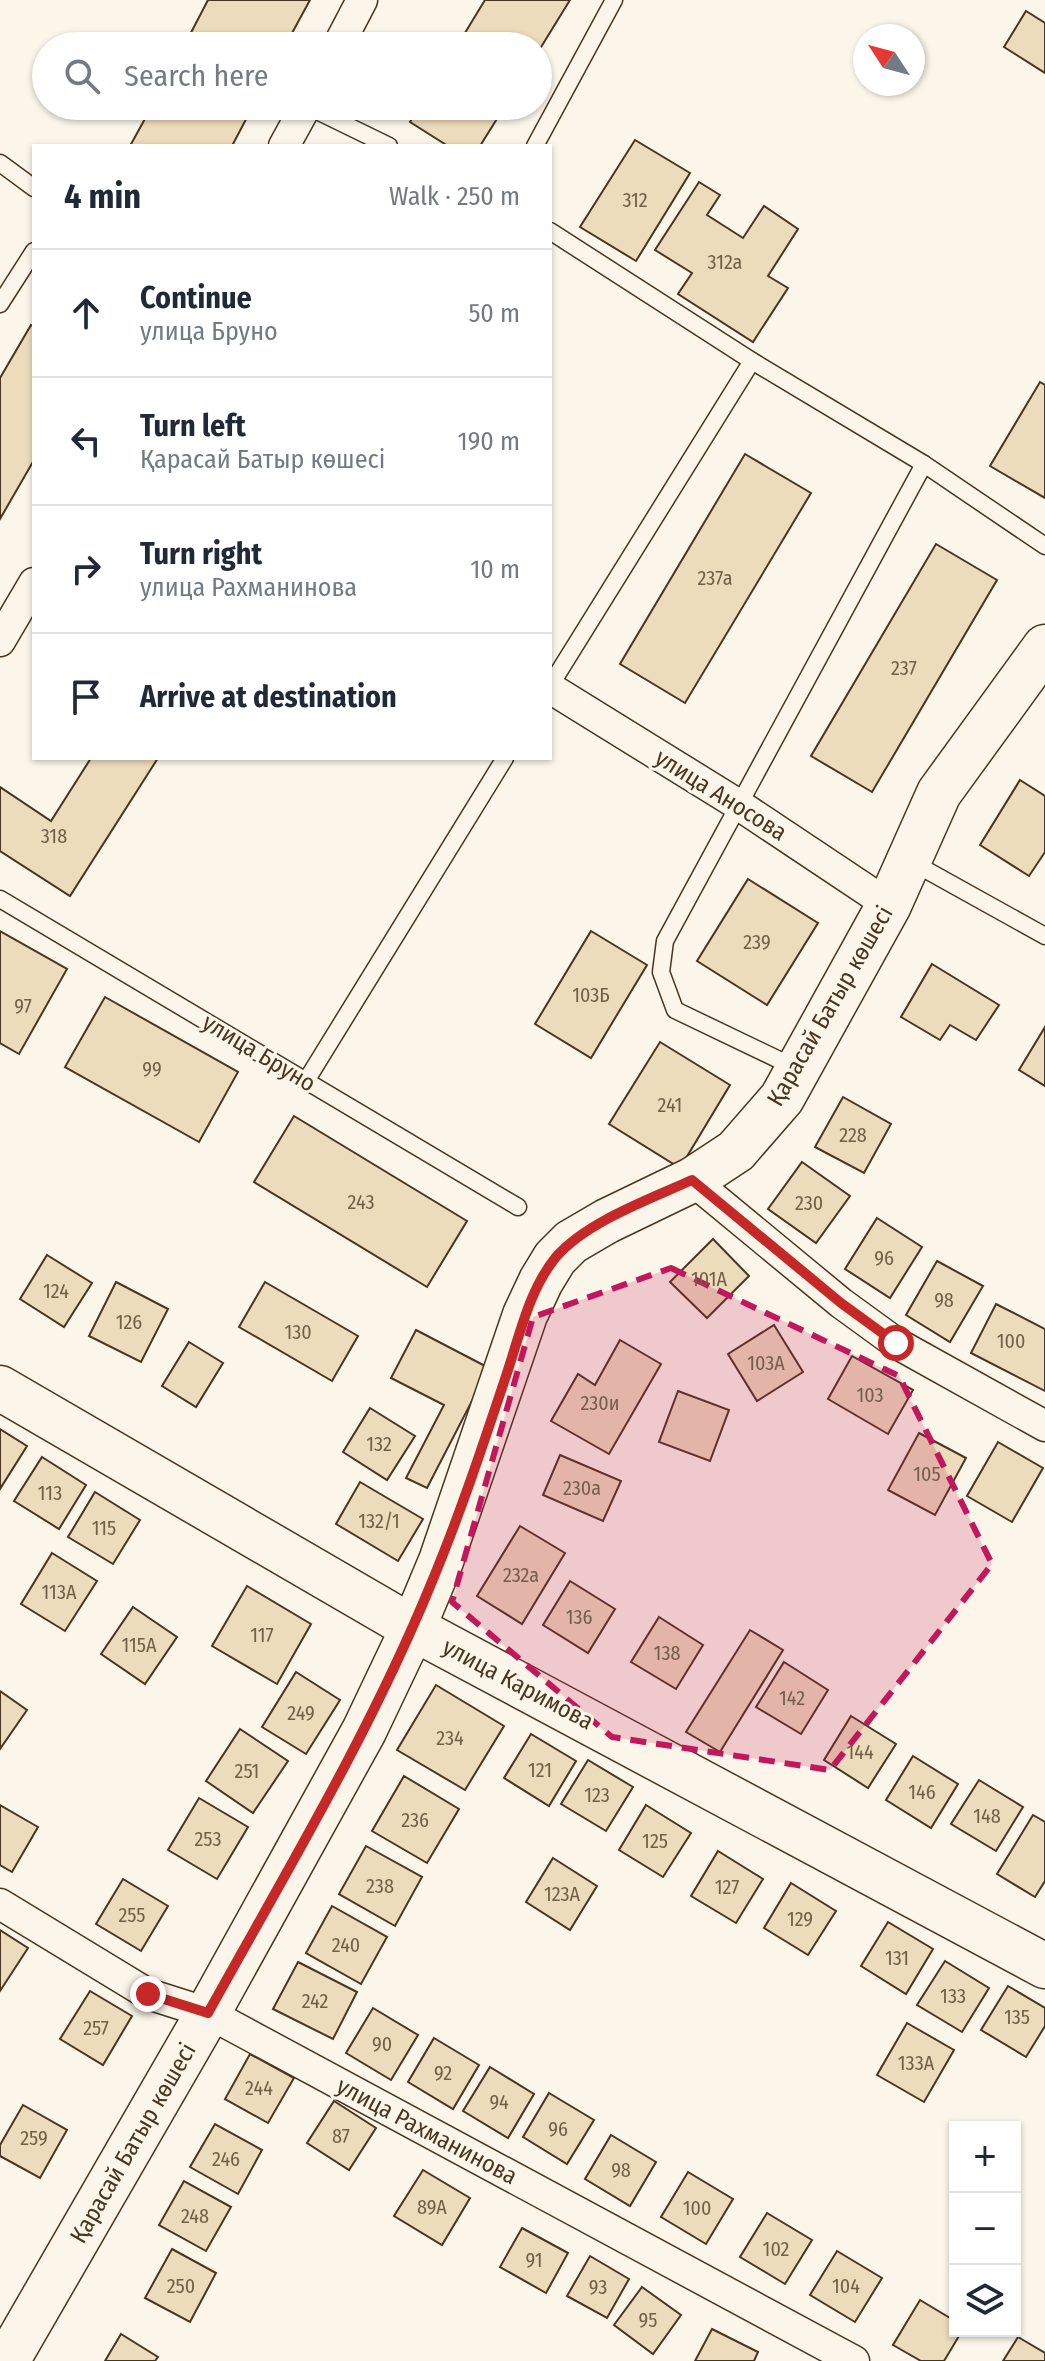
<!DOCTYPE html>
<meta charset="utf-8">
<style>
body{margin:0;font-family:"Fira Sans Condensed",sans-serif;background:#f6f6f7;color:#1f2937}
.controls{position:absolute;right:24px;bottom:24px;display:grid;overflow:hidden;border-radius:0px;box-shadow:0 2px 6px #0004}
.controls button{width:72px;height:72px;display:grid;place-items:center;padding:0;border:0;border-bottom:2px solid #e0e1e3;background:#fff;color:#1f2937;font:40px sans-serif}
.compass{position:absolute;left:853px;top:24px;width:72px;height:72px;border-radius:50%;background:#fff;box-shadow:0 2px 6px #0004;rotate:306deg}
.stop{position:absolute;width:24px;height:24px;margin:-18px;border:6px solid #c62828;border-radius:50%;background:#fff}
.stop.end{background:#c62828;border-color:#fff;box-shadow:0 2px 8px #0008}
.list{margin:0;padding:0;list-style:none}
h2{display:flex;justify-content:space-between;align-items:center;height:104px;margin:0;padding:0 32px;font-size:34px}
h2 small{font-size:26px;font-weight:400;color:#747a83}
.list li{display:grid;grid-template-columns:52px 1fr auto;gap:24px;align-items:center;box-sizing:border-box;height:128px;padding:0 32px;border-top:2px solid #e0e1e3}
.list b{display:block;font-size:30px;white-space:nowrap}
.list p{margin:0;font-size:26px;white-space:nowrap;color:#747a83}
.list em{font-size:26px;font-style:normal;color:#747a83}
.icon{flex:none;width:44px;height:44px;fill:none;stroke:currentColor;stroke-width:2;stroke-linecap:round;stroke-linejoin:round}
.map{position:relative;flex:none;width:1045px;height:2361px;overflow:hidden}
.search{position:absolute;background:#fff;box-shadow:0 2px 6px #0004;left:32px;top:32px;width:520px;height:88px;display:flex;align-items:center;gap:20px;box-sizing:border-box;padding:0 28px;border-radius:44px;color:#747a83;font-size:30px}
.panel{position:absolute;background:#fff;box-shadow:0 2px 6px #0004;left:32px;top:144px;width:520px;height:616px;border-radius:0px}
.map>svg:first-child{display:block}
</style>
<div class="map">
<svg width="1045" height="2361" viewBox="0 0 1045 2361">
<rect width="100%" height="100%" fill="#fbf6e9"/>
<g fill="#ecdcbc" stroke="#4a3520" stroke-width="2">
<polygon points="208,0 310,0 285,46 184,46"/>
<polygon points="485,0 570,0 538,52 538,46 457,46"/>
<polygon points="1026,11 1045,23 1045,73 1004,47"/>
<polygon points="152,106 253,106 232,146 130,146"/>
<polygon points="420,106 505,106 480,146 448,146 410,122"/>
<polygon points="635,140 690,173 636,261 580,227"/>
<polygon points="699,182 720,195 707,215 743,238 764,206 798,229 768,276 788,288 753,342 678,294 692,273 655,250"/>
<polygon points="31,325 34,327 34,460 0,519 0,378"/>
<polygon points="1040,382 1045,385 1045,498 990,466"/>
<polygon points="745,454 811,493 685,703 620,664"/>
<polygon points="936,544 997,580 872,792 811,756"/>
<polygon points="91,758 158,758 70,896 0,851 0,787 51,821"/>
<polygon points="1020,780 1045,796 1045,852 1029,876 980,845"/>
<polygon points="748,879 818,923 767,1005 697,961"/>
<polygon points="0,931 67,969 19,1054 0,1043"/>
<polygon points="591,931 647,965 591,1058 535,1024"/>
<polygon points="932,964 999,1005 976,1040 950,1025 940,1040 901,1017"/>
<polygon points="105,997 238,1072 199,1142 65,1067"/>
<polygon points="1045,1027 1045,1086 1019,1070"/>
<polygon points="660,1042 730,1085 680,1168 609,1124"/>
<polygon points="843,1097 891,1124 864,1173 815,1147"/>
<polygon points="294,1116 467,1221 427,1287 254,1182"/>
<polygon points="802,1162 850,1196 816,1243 768,1209"/>
<polygon points="877,1218 922,1247 890,1298 845,1269"/>
<polygon points="713,1239 749,1276 707,1318 670,1282"/>
<polygon points="47,1255 92,1283 64,1327 20,1299"/>
<polygon points="937,1261 983,1286 950,1342 906,1315"/>
<polygon points="116,1282 168,1309 141,1362 89,1336"/>
<polygon points="265,1282 358,1336 332,1381 239,1327"/>
<polygon points="996,1304 1045,1329 1045,1391 971,1353"/>
<polygon points="774,1325 803,1372 757,1401 728,1354"/>
<polygon points="416,1330 489,1368 427,1488 406,1478 444,1405 391,1378"/>
<polygon points="620,1340 661,1364 609,1454 551,1421 578,1374 595,1385"/>
<polygon points="189,1342 223,1363 196,1407 162,1386"/>
<polygon points="852,1356 913,1390 888,1434 828,1399"/>
<polygon points="678,1391 729,1410 710,1461 659,1442"/>
<polygon points="370,1408 415,1436 387,1480 343,1452"/>
<polygon points="0,1429 27,1446 0,1489"/>
<polygon points="919,1433 966,1458 935,1515 888,1490"/>
<polygon points="998,1442 1043,1468 1012,1522 967,1496"/>
<polygon points="560,1455 621,1481 603,1521 543,1495"/>
<polygon points="42,1457 86,1485 59,1529 14,1501"/>
<polygon points="360,1482 423,1519 398,1561 336,1524"/>
<polygon points="95,1492 140,1520 113,1564 68,1537"/>
<polygon points="520,1526 565,1553 522,1624 477,1596"/>
<polygon points="52,1553 97,1581 65,1631 21,1604"/>
<polygon points="570,1581 615,1609 588,1653 543,1625"/>
<polygon points="247,1586 311,1624 277,1684 212,1646"/>
<polygon points="133,1607 177,1637 145,1684 101,1654"/>
<polygon points="659,1617 703,1645 676,1689 631,1662"/>
<polygon points="750,1630 783,1650 720,1752 686,1732"/>
<polygon points="784,1662 828,1690 801,1734 756,1707"/>
<polygon points="296,1672 340,1700 306,1754 262,1727"/>
<polygon points="436,1685 504,1726 465,1790 397,1750"/>
<polygon points="0,1691 27,1710 0,1749"/>
<polygon points="851,1716 896,1744 868,1788 824,1760"/>
<polygon points="240,1729 288,1761 253,1813 206,1781"/>
<polygon points="531,1734 576,1761 549,1806 504,1778"/>
<polygon points="913,1756 958,1784 931,1828 886,1800"/>
<polygon points="588,1760 633,1787 606,1831 561,1804"/>
<polygon points="404,1776 459,1809 427,1863 372,1831"/>
<polygon points="979,1780 1023,1807 996,1851 951,1824"/>
<polygon points="199,1798 248,1827 217,1879 168,1850"/>
<polygon points="0,1805 38,1827 12,1872 0,1865"/>
<polygon points="646,1805 691,1833 663,1877 619,1850"/>
<polygon points="1033,1815 1045,1822 1045,1881 1035,1897 997,1874"/>
<polygon points="366,1846 422,1877 395,1926 339,1894"/>
<polygon points="718,1851 763,1879 736,1923 691,1896"/>
<polygon points="553,1858 597,1886 570,1930 526,1902"/>
<polygon points="123,1879 168,1906 141,1951 96,1924"/>
<polygon points="791,1883 836,1911 808,1955 764,1928"/>
<polygon points="332,1906 387,1937 361,1984 306,1953"/>
<polygon points="888,1922 933,1949 906,1994 861,1966"/>
<polygon points="0,1930 28,1948 0,1991"/>
<polygon points="945,1961 989,1988 962,2032 917,2005"/>
<polygon points="298,1962 357,1992 333,2039 273,2009"/>
<polygon points="1008,1986 1045,2008 1045,2026 1026,2057 981,2030"/>
<polygon points="90,1991 132,2016 103,2065 60,2039"/>
<polygon points="373,2008 418,2035 391,2080 346,2053"/>
<polygon points="907,2023 954,2050 924,2102 877,2075"/>
<polygon points="434,2038 479,2065 453,2109 408,2082"/>
<polygon points="250,2054 294,2078 268,2123 225,2099"/>
<polygon points="490,2067 534,2094 508,2138 463,2111"/>
<polygon points="549,2093 594,2120 567,2164 523,2137"/>
<polygon points="334,2101 376,2128 349,2170 307,2143"/>
<polygon points="23,2105 67,2130 40,2178 0,2156 0,2145"/>
<polygon points="215,2124 262,2150 238,2194 190,2167"/>
<polygon points="611,2135 656,2162 630,2206 585,2179"/>
<polygon points="423,2170 470,2198 442,2245 394,2216"/>
<polygon points="688,2172 733,2199 706,2244 661,2217"/>
<polygon points="184,2181 231,2207 206,2251 159,2225"/>
<polygon points="767,2213 812,2240 785,2284 740,2257"/>
<polygon points="522,2228 568,2253 546,2293 500,2267"/>
<polygon points="172,2249 216,2273 190,2322 145,2298"/>
<polygon points="837,2251 882,2278 855,2322 810,2295"/>
<polygon points="590,2256 629,2279 607,2318 567,2296"/>
<polygon points="642,2287 681,2315 653,2354 614,2325"/>
<polygon points="920,2300 955,2321 955,2331 962,2331 944,2361 921,2361 893,2345"/>
<polygon points="712,2329 758,2352 754,2361 695,2361"/>
<polygon points="121,2334 158,2357 155,2361 105,2361"/>
<polygon points="1018,2337 1045,2353 1045,2361 1003,2361"/>
</g>
<g fill="none" stroke-linecap="round" stroke-linejoin="round">
<g stroke="#4a3520" stroke-width="19">
<g id="lane">
<polyline points="307,106 389,146"/>
<polyline points="535,146 614,0"/>
<polyline points="0,163 34,188"/>
<polyline points="550,231 752,361 924,464 1045,546"/>
<polyline points="0,304 34,251"/>
<polyline points="550,686 752,361"/>
<polyline points="910,861 1045,936"/>
<polyline points="0,899 518,1207"/>
<polyline points="798,1069 675,1010 661,972 665,941 924,464"/>
<polyline points="306,1081 505,758"/>
</g>
</g>
<g stroke="#4a3520" stroke-width="33">
<g id="street">
<polyline points="338,46 362,0"/>
<polyline points="284,146 306,106"/>
<polyline points="0,641 34,583"/>
<polyline points="550,688 739,805 889,905"/>
<polyline points="692,1180 841,1303 896,1343 1045,1426"/>
<polyline points="0,1904 148,1994 208,2013 854,2361"/>
</g>
</g>
<g stroke="#4a3520" stroke-width="47">
<g id="secondary">
<polyline points="0,1388 413,1628 1045,1966"/>
<polyline points="7,2361 208,2013 364,1731 413,1628 441,1561 525,1315 541,1281 555,1258 571,1242 607,1221 692,1180 736,1151 782,1098 889,905 939,793 1045,647"/>
</g>
</g>
<use href="#lane" stroke="#fbf6e9" stroke-width="16"/>
<use href="#street" stroke="#fbf6e9" stroke-width="30"/>
<use href="#secondary" stroke="#fbf6e9" stroke-width="44"/>
</g>
<g fill="none" stroke-linecap="round" stroke-linejoin="round">
<path stroke="#c62828" stroke-width="10" d="M148 1994 208 2013C286 1872 370 1733 431 1584 459 1517 482 1448 505 1379 519 1339 528 1291 556 1257 586 1222 650 1199 692 1180L841 1303 896 1343"/>
</g>
<path fill="#c2185b" fill-opacity="0.2" stroke="#c2185b" stroke-width="6" stroke-dasharray="16 10" stroke-linejoin="round" d="M671 1268 899 1376 992 1564 830 1770 612 1737 452 1602 533 1317Z"/>
<g text-anchor="middle" dominant-baseline="central" stroke-width="6" stroke-linejoin="round" paint-order="stroke">
<g font-size="20" fill="#725f47">
<text x="635" y="200">312</text>
<text x="725" y="262">312а</text>
<text x="715" y="578">237а</text>
<text x="904" y="668">237</text>
<text x="54" y="836">318</text>
<text x="757" y="942">239</text>
<text x="591" y="995">103Б</text>
<text x="23" y="1006">97</text>
<text x="152" y="1069">99</text>
<text x="670" y="1105">241</text>
<text x="853" y="1135">228</text>
<text x="361" y="1202">243</text>
<text x="809" y="1203">230</text>
<text x="884" y="1258">96</text>
<text x="709" y="1279">101А</text>
<text x="56" y="1291">124</text>
<text x="944" y="1300">98</text>
<text x="129" y="1322">126</text>
<text x="298" y="1332">130</text>
<text x="1011" y="1341">100</text>
<text x="766" y="1363">103А</text>
<text x="870" y="1395">103</text>
<text x="600" y="1403">230и</text>
<text x="379" y="1444">132</text>
<text x="927" y="1474">105</text>
<text x="582" y="1488">230а</text>
<text x="50" y="1493">113</text>
<text x="379" y="1521">132/1</text>
<text x="104" y="1528">115</text>
<text x="521" y="1575">232а</text>
<text x="59" y="1592">113А</text>
<text x="579" y="1617">136</text>
<text x="262" y="1635">117</text>
<text x="139" y="1645">115А</text>
<text x="667" y="1653">138</text>
<text x="792" y="1698">142</text>
<text x="301" y="1713">249</text>
<text x="450" y="1738">234</text>
<text x="860" y="1752">144</text>
<text x="540" y="1770">121</text>
<text x="247" y="1771">251</text>
<text x="922" y="1792">146</text>
<text x="597" y="1795">123</text>
<text x="987" y="1816">148</text>
<text x="415" y="1820">236</text>
<text x="208" y="1839">253</text>
<text x="655" y="1841">125</text>
<text x="380" y="1886">238</text>
<text x="727" y="1887">127</text>
<text x="562" y="1894">123А</text>
<text x="132" y="1915">255</text>
<text x="800" y="1919">129</text>
<text x="346" y="1945">240</text>
<text x="897" y="1958">131</text>
<text x="953" y="1996">133</text>
<text x="315" y="2001">242</text>
<text x="1017" y="2017">135</text>
<text x="96" y="2028">257</text>
<text x="382" y="2044">90</text>
<text x="916" y="2063">133А</text>
<text x="443" y="2073">92</text>
<text x="259" y="2088">244</text>
<text x="499" y="2102">94</text>
<text x="558" y="2129">96</text>
<text x="341" y="2136">87</text>
<text x="34" y="2138">259</text>
<text x="226" y="2159">246</text>
<text x="621" y="2170">98</text>
<text x="432" y="2207">89А</text>
<text x="697" y="2208">100</text>
<text x="195" y="2216">248</text>
<text x="776" y="2249">102</text>
<text x="534" y="2260">91</text>
<text x="181" y="2286">250</text>
<text x="846" y="2286">104</text>
<text x="598" y="2287">93</text>
<text x="648" y="2320">95</text>
</g>
<g font-size="24" fill="#4a3520" stroke="#fbf6e9">
<text transform="translate(721 795) rotate(32)">улица Аносова</text>
<text transform="translate(830 1006) rotate(-60)">Қарасай Батыр көшесі</text>
<text transform="translate(259 1053) rotate(31)">улица Бруно</text>
<text transform="translate(518 1684) rotate(28)">улица Каримова</text>
<text transform="translate(427 2131) rotate(28)">улица Рахманинова</text>
<text transform="translate(133 2143) rotate(-60)">Қарасай Батыр көшесі</text>
</g>
</g>
</svg>
<div class="controls">
<button>+</button>
<button>−</button>
<button><svg class="icon" aria-label="layers" viewBox="0 0 24 24"><path d="M12 4l9 5-9 5-9-5zM3 14l9 5 9-5"/></svg></button>
</div>
<svg class="compass" viewBox="-18 -18 36 36"><path d="M0-13l5 13h-10z" fill="#e53935"/><path d="M0 13l5-13h-10z" fill="#747a83"/></svg>
<div class="stop" style="left:896px;top:1343px"></div>
<div class="stop end" style="left:148px;top:1994px"></div>
<div class="search"><svg class="icon" aria-label="search" viewBox="0 0 24 24"><circle cx="10" cy="10" r="6"/><path d="M15 15l6 6"/></svg>Search here</div>
<section class="panel">
<h2>4 min<small>Walk · 250 m</small></h2>
<ul class="list">
<li><svg class="icon" aria-label="ahead" viewBox="0 0 24 24"><path d="M12 20V5M6 11l6-6 6 6"/></svg><div><b>Continue</b><p>улица Бруно</p></div><em>50 m</em></li>
<li><svg class="icon" aria-label="left" viewBox="0 0 24 24"><path d="M17 20v-9H6M10 6l-5 5 5 5"/></svg><div><b>Turn left</b><p>Қарасай Батыр көшесі</p></div><em>190 m</em></li>
<li><svg class="icon" aria-label="right" viewBox="0 0 24 24"><path d="M7 20v-9h11M14 6l5 5-5 5"/></svg><div><b>Turn right</b><p>улица Рахманинова</p></div><em>10 m</em></li>
<li><svg class="icon" aria-label="arrive" viewBox="0 0 24 24"><path d="M6 21V4h12l-3 4 3 4H6"/></svg><div><b>Arrive at destination</b></div></li>
</ul>
</section>
</div>
